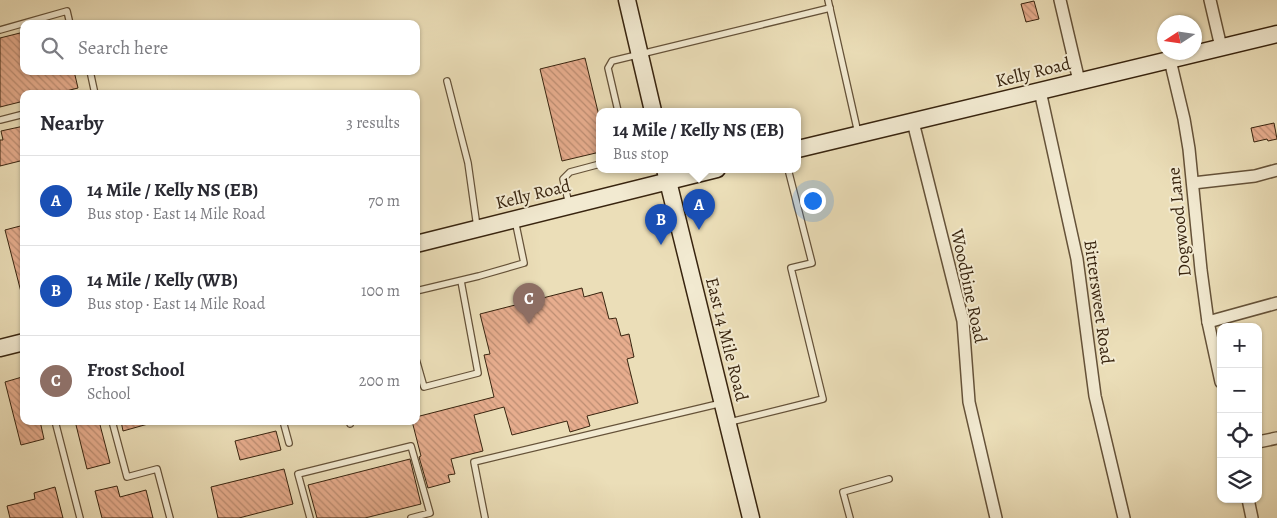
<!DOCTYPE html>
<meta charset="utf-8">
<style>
body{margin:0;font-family:Alegreya,serif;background:#f7f7f7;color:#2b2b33}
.controls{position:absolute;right:15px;bottom:15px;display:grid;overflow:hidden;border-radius:10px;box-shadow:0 1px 4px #0004}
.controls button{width:45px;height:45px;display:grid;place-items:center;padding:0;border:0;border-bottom:1px solid #e1e1e2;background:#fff;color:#2b2b33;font:25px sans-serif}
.compass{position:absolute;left:1157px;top:15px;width:45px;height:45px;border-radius:50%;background:#fff;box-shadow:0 1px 4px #0004;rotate:258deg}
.you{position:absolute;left:812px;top:200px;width:18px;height:18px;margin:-12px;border:4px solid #fff;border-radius:50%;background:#1a73e8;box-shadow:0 0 0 8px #1a73e833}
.badge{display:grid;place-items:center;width:32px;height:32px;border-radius:50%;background:#b45309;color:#fff;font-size:16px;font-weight:700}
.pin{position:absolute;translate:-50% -41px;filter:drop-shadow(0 1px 2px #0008)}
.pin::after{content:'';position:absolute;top:26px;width:18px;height:15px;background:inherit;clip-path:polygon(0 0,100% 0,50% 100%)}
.popup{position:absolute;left:596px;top:108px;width:205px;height:65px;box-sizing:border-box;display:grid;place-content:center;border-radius:10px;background:#fff;filter:drop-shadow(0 1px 4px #0005);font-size:16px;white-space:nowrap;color:#7c7c81}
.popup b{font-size:19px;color:#2b2b33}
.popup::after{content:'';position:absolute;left:50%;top:100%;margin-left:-10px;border:10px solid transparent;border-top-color:#fff}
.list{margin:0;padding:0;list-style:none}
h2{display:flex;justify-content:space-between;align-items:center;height:65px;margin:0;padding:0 20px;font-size:21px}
h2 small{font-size:16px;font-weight:400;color:#7c7c81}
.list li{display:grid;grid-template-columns:32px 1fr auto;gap:15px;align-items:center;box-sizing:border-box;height:90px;padding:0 20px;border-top:1px solid #e1e1e2}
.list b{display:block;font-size:19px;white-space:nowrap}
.list p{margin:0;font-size:16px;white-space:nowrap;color:#7c7c81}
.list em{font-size:16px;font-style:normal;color:#7c7c81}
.icon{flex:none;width:28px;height:28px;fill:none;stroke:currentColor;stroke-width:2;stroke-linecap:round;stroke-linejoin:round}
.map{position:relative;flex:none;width:1277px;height:518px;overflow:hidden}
.search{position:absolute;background:#fff;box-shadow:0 1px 4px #0004;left:20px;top:20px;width:400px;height:55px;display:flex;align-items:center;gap:12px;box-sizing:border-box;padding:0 18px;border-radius:10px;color:#7c7c81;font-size:19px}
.panel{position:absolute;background:#fff;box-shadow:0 1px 4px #0004;left:20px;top:90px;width:400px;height:335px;border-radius:10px}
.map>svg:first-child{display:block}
</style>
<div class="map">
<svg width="1277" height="518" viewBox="0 0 1277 518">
<defs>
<pattern id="building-back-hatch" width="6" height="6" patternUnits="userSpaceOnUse" patternTransform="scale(1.25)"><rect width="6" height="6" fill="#e7ad8e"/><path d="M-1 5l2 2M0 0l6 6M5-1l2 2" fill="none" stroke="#bc8d72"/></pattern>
</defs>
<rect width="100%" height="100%" fill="#ebdeb8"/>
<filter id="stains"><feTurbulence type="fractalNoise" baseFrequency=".004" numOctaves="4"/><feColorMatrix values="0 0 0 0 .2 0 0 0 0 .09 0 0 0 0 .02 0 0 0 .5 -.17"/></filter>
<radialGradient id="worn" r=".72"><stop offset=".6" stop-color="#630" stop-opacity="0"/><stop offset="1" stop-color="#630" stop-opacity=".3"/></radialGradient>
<g fill="url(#building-back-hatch)" stroke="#38240f">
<polygon points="1034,1 1039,19 1026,22 1021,4"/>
<polygon points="24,32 24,71 74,71 78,88 54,94 24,94 24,101 0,107 0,38"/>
<polygon points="585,58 600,120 600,152 562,161 540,69"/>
<polygon points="1274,123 1277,139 1268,141 1267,139 1254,142 1251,128"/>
<polygon points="24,126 24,160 0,166 0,140 3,140 1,131"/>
<polygon points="24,225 24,292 21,292 5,230"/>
<polygon points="582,288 584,297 602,292 609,319 616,318 621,336 629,334 634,357 627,359 638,403 587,416 590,426 570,432 567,421 512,435 504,407 474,415 483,451 451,459 455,474 448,475 450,482 428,488 419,457 421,456 412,421 416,421 416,417 494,397 484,355 490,354 480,314"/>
<polygon points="22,377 24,383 24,421 40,421 44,439 21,445 5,382"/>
<polygon points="75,421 99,421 110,463 87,469"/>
<polygon points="121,421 148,421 148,424 123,431"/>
<polygon points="276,431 281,450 240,460 235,441"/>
<polygon points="410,459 421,504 365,518 317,518 308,485"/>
<polygon points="284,469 293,504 239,518 218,518 211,487"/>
<polygon points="117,486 120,497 146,490 153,518 102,518 95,491"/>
<polygon points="55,487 63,518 10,518 7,506 35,499 34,493"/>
</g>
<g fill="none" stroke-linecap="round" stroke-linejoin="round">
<g stroke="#655239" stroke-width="8">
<g id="lane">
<polyline points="828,0 858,133"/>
<polyline points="0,30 67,11 70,24"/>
<polyline points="90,71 95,94"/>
<polyline points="447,81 468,163 477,227"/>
<polyline points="618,111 608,68 612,61 830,8"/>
<polyline points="0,120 24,114"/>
<polyline points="569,204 563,179 570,172 600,164"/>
<polyline points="416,291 479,276 524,263 515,220"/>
<polyline points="416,359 424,387 478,373 461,281"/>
<polyline points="55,421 80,518"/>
<polyline points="112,421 127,477 157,469 170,518"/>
<polyline points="283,421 289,443"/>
<polyline points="349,421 350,424"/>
<polyline points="730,422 823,399 791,268 812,263 788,169"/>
<polyline points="310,518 298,474 411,446 430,513 411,518"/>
<polyline points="485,518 474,462 722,403"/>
<polyline points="850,518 843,492 889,479"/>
</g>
</g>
<g stroke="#655239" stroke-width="14">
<g id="street">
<polyline points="1060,0 1079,81"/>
<polyline points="1210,0 1221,47"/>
<polyline points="1170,60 1184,119 1189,149 1201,270 1208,322 1221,382"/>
<polyline points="1040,91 1077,259 1095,396 1124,518"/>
<polyline points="913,122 963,321 969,402 996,518"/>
<polyline points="1193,183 1255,176 1277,170"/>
<polyline points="1208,322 1277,303"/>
<polyline points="1258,442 1277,438"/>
<polyline points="1248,499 1252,518"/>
</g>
</g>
<g stroke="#38240f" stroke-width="19">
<g id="secondary">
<polyline points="627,0 653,111"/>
<polyline points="798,149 1277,34"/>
<polyline points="665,169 751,518"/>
<polyline points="416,244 717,169"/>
<polyline points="0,348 24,342"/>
</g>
</g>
<use href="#lane" stroke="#f2ead1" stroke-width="5.5"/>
<use href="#street" stroke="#f2ead1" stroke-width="11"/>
<use href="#secondary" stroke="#f2ead1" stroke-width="16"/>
</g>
<g text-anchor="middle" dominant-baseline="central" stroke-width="4" stroke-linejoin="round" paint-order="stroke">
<g font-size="18" fill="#38240f" stroke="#f2ead1">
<text transform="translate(1033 72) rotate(-14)">Kelly Road</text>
<text transform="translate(533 194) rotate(-14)">Kelly Road</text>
<text transform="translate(1179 222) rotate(-96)">Dogwood Lane</text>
<text transform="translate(969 286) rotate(78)">Woodbine Road</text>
<text transform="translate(1099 302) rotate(82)">Bittersweet Road</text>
<text transform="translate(727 339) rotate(76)">East 14 Mile Road</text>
</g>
</g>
<rect width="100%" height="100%" filter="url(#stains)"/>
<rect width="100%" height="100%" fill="url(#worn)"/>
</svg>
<div class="controls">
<button>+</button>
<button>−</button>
<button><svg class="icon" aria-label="locate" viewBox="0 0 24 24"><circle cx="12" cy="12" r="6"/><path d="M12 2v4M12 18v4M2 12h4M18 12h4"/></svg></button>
<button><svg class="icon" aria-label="layers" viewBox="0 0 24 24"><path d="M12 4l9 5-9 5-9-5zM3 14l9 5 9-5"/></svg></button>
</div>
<svg class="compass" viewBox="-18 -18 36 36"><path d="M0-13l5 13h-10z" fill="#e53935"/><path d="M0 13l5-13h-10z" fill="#7c7c81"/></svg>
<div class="you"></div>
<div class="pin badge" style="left:699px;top:230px;background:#1a4fb4">A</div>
<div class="popup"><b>14 Mile / Kelly NS (EB)</b>Bus stop</div>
<div class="pin badge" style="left:661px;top:245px;background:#1a4fb4">B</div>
<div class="pin badge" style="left:529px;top:324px;background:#8d6e63">C</div>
<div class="search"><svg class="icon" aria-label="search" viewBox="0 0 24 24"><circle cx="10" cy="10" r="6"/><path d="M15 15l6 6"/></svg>Search here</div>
<section class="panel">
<h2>Nearby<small>3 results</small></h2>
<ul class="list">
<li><span class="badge" style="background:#1a4fb4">A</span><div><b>14 Mile / Kelly NS (EB)</b><p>Bus stop · East 14 Mile Road</p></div><em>70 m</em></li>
<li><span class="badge" style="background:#1a4fb4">B</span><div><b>14 Mile / Kelly (WB)</b><p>Bus stop · East 14 Mile Road</p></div><em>100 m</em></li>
<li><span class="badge" style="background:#8d6e63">C</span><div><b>Frost School</b><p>School</p></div><em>200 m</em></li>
</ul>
</section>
</div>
